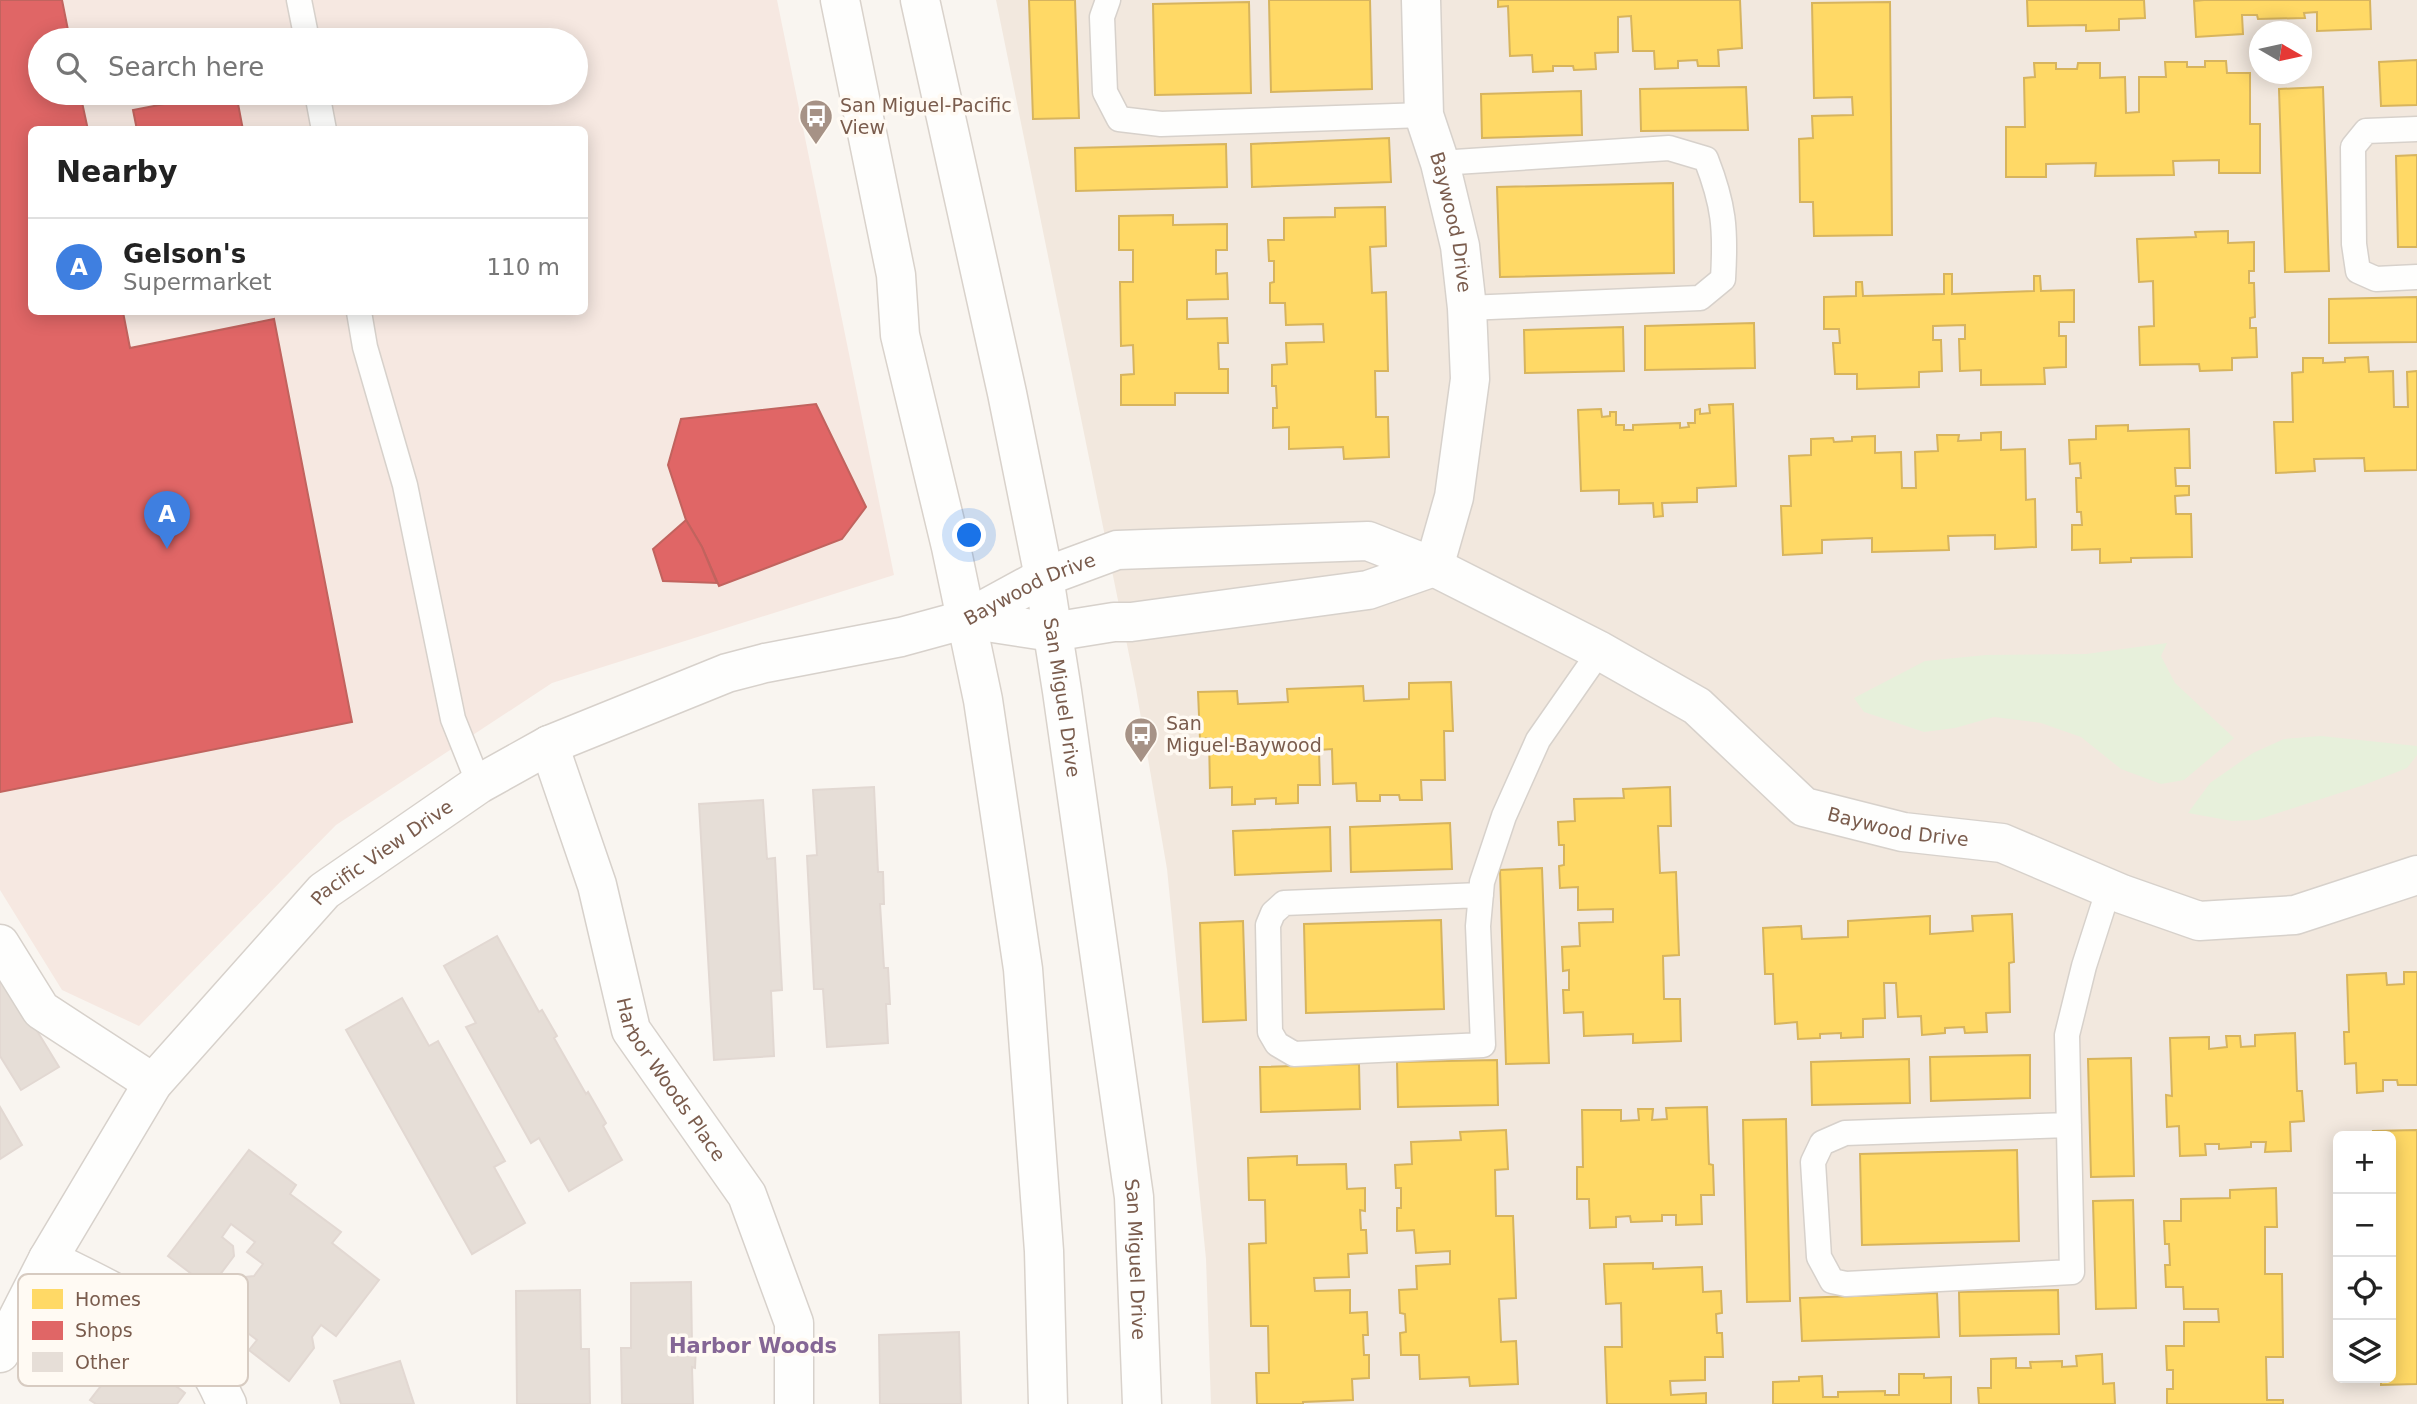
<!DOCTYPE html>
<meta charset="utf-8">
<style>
body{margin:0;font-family:"DejaVu Sans",sans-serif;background:#f2f2f2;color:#222}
.controls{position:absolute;right:21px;bottom:21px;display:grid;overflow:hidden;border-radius:10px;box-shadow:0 4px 18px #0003}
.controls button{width:63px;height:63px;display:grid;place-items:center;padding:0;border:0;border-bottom:2px solid #e0e0e0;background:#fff;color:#222;font:35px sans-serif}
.compass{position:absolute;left:2249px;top:21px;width:63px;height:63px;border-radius:50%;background:#fff;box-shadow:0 4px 18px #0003;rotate:99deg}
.you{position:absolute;left:970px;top:536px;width:24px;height:24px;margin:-18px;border:5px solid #fff;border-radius:50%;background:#1a73e8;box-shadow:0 0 0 10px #1a73e833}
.badge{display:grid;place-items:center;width:46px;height:46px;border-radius:50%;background:#1a73e8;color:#fff;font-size:23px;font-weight:700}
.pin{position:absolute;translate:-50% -58px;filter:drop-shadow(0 2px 4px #0008)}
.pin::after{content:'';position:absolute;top:37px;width:24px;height:21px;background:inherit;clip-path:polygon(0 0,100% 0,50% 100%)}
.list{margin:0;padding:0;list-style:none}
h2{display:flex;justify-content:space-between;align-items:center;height:91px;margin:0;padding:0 28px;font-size:30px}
h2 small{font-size:23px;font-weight:400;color:#767676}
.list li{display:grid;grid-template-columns:46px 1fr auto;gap:21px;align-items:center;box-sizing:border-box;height:98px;padding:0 28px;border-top:2px solid #e0e0e0}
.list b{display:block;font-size:26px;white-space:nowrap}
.list p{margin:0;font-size:23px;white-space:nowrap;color:#767676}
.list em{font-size:23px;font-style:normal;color:#767676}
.icon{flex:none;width:38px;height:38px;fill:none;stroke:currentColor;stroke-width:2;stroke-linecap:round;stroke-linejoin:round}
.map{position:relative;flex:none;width:2417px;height:1404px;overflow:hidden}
.search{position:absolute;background:#fff;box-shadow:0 4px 18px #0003;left:28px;top:28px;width:560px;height:77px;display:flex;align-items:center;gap:18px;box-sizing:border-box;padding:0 24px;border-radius:38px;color:#767676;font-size:26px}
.panel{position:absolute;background:#fff;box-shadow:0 4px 18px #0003;left:28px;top:126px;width:560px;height:189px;border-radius:10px}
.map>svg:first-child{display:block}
</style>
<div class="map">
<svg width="2417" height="1404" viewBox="0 0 2417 1404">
<rect width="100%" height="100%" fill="#f9f5f0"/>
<path fill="#f2e8de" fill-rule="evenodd" d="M996 0H2417V1404H1211L1206 1259 1167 869 1136 689ZM2260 32H2302V74H2260ZM2338 1136H2391V1378H2338Z"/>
<path fill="#f6e8e1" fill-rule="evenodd" d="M0 0H777L894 575 552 683 336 825 139 1026 62 990 0 890ZM40 40H576V93H40ZM32 130H584V312H32Z"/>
<g fill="#e7f0db">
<polygon points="2167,643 2161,656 2175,683 2234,738 2184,780 2161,784 2121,769 2081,737 2041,723 1994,717 1955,728 1924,732 1864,712 1854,698 1925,661 1986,655 2086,654"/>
<polygon points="2321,736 2417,746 2417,755 2407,768 2364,785 2257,820 2232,821 2188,813 2210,783 2253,753 2284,739"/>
</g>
<g fill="#ffd966" stroke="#d7b45e" stroke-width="2">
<polygon points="1029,0 1075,0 1079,118 1033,119"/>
<polygon points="1269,0 1370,0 1372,89 1271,92"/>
<polygon points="1498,0 1740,0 1742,48 1718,50 1719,66 1698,66 1697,60 1678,61 1678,68 1655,69 1654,51 1633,51 1631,16 1618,17 1618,52 1595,53 1596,69 1574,70 1573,66 1553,66 1553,71 1533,72 1532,55 1510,56 1508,6 1498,7"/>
<polygon points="2027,0 2144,0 2145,18 2119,19 2119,30 2086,31 2086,25 2028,26"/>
<polygon points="2204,0 2370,0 2371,29 2317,31 2317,12 2304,13 2305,18 2258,19 2257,15 2242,15 2243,34 2196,37 2194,1"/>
<polygon points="1249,2 1251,93 1155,95 1153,4"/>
<polygon points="1890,2 1892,235 1814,236 1813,202 1800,202 1799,139 1813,138 1812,116 1853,115 1852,97 1814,98 1812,3"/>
<polygon points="2417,60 2417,105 2381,106 2379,62"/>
<polygon points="2205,61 2226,61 2227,73 2250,73 2250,124 2260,124 2260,173 2219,173 2219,160 2173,161 2174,175 2095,176 2096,163 2046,164 2046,177 2006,177 2006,127 2025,127 2024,78 2035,77 2034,63 2056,63 2056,69 2077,69 2078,63 2100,63 2100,78 2125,77 2126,113 2139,112 2139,77 2166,77 2165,62 2187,62 2187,67 2205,67"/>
<polygon points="1746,87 1748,130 1641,131 1640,89"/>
<polygon points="2323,87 2329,271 2285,272 2279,89"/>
<polygon points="1581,91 1582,135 1482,138 1481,94"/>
<polygon points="1389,138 1391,182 1252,187 1251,144"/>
<polygon points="1226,144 1227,187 1076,191 1075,148"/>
<polygon points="2417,155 2417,247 2398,247 2396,156"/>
<polygon points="1673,183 1674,273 1500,277 1497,187"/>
<polygon points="1385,207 1386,246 1370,247 1372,293 1386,292 1388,371 1375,371 1376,417 1388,417 1389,457 1344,459 1343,447 1289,449 1289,427 1273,428 1273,408 1277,408 1276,386 1272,386 1272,365 1287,364 1286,343 1324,342 1323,324 1286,325 1285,303 1270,303 1270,283 1274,282 1274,261 1269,261 1268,240 1284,240 1284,218 1335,217 1335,208"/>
<polygon points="1173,215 1173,225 1227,224 1227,250 1216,250 1216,274 1227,273 1228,299 1187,300 1187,319 1227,318 1228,343 1218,343 1219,369 1228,369 1228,393 1175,393 1175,405 1121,405 1121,375 1134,374 1133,345 1121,346 1120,282 1133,282 1133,250 1119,250 1119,216"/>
<polygon points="2228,231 2228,243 2254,242 2254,271 2249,271 2249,283 2254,283 2255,317 2250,318 2250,328 2256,328 2257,357 2232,358 2232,370 2200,371 2199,364 2140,365 2139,327 2154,326 2153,281 2139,282 2137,239 2196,237 2195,232"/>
<polygon points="1944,274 1952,274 1952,294 2034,291 2034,276 2040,276 2041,291 2074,290 2074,322 2059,322 2059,336 2066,336 2066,367 2044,368 2045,384 1981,385 1981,370 1960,371 1959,339 1965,339 1965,325 1933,326 1933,340 1941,340 1942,371 1919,372 1919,387 1857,389 1857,374 1835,374 1833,343 1840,343 1839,329 1824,329 1824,297 1856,296 1856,282 1862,282 1863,296 1944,294"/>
<polygon points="2417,297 2417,342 2329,343 2329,299"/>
<polygon points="1754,323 1755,368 1645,370 1645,326"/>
<polygon points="1623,327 1624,371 1525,373 1524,330"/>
<polygon points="2368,357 2369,372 2393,371 2394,407 2408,407 2407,372 2417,371 2417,470 2365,471 2364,458 2314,459 2315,471 2276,473 2274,422 2293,422 2292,373 2303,372 2303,358 2323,358 2323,363 2345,362 2345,358"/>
<polygon points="1733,404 1736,486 1697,488 1697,502 1662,503 1663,516 1654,517 1653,503 1619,504 1619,490 1581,491 1578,410 1601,409 1602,417 1610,416 1610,412 1616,412 1616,425 1624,425 1624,430 1633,430 1633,425 1680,423 1680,428 1689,427 1688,423 1695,423 1695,410 1700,409 1700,414 1710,413 1709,405"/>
<polygon points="2128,425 2128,431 2189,429 2190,468 2175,468 2176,486 2189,486 2189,495 2175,496 2176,514 2191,514 2192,557 2131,558 2131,562 2100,563 2100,549 2072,550 2072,525 2082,525 2081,512 2077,512 2076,478 2081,478 2080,463 2070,464 2069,440 2096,439 2096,426"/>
<polygon points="2001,432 2001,450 2025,449 2026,500 2035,499 2036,547 1995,549 1995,535 1948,536 1949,550 1872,552 1872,538 1822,540 1822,553 1783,555 1781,506 1791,506 1789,456 1811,455 1811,439 1833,438 1834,442 1852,441 1852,437 1875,436 1875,453 1901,452 1902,488 1916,488 1915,452 1938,451 1937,435 1959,435 1958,441 1981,440 1981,433"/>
<polygon points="1451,682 1453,731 1444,731 1445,780 1421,780 1422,800 1400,800 1399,795 1380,795 1380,801 1357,801 1356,783 1333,784 1332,749 1319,750 1320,785 1298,785 1298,803 1276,804 1276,798 1255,799 1255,804 1232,805 1232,787 1210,788 1209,738 1200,739 1198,692 1237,691 1238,704 1288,702 1287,689 1363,686 1364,701 1409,699 1409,683"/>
<polygon points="1670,787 1671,826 1658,826 1660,873 1676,872 1679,955 1663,956 1664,999 1680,999 1681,1041 1633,1043 1633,1034 1584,1036 1583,1012 1564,1013 1563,990 1569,990 1569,970 1563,971 1562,947 1580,946 1579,923 1613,922 1613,909 1578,910 1578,887 1560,888 1559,866 1564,865 1564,845 1559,845 1558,822 1575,821 1574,799 1624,798 1623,789"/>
<polygon points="1450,823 1452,869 1351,872 1350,827"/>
<polygon points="1330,827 1331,871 1235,875 1233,831"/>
<polygon points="1542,868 1549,1063 1506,1064 1500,870"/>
<polygon points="2012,914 2014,962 2009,963 2010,1012 1986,1013 1987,1032 1965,1033 1964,1027 1945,1028 1945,1033 1922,1035 1921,1016 1898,1017 1896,983 1884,983 1885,1018 1863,1019 1863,1037 1841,1038 1841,1033 1820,1034 1820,1038 1798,1039 1797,1022 1775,1024 1773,974 1765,974 1763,928 1801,926 1802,939 1848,937 1848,921 1930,916 1930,934 1973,931 1972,916"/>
<polygon points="1441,920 1444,1009 1306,1013 1304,924"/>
<polygon points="1243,921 1246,1020 1203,1022 1200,923"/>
<polygon points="2404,972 2417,972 2417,1085 2398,1085 2397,1080 2383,1080 2383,1091 2357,1093 2356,1063 2345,1064 2344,1032 2349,1032 2347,975 2386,973 2387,985 2404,984"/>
<polygon points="2295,1033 2297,1091 2302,1091 2304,1121 2290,1122 2291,1151 2265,1152 2266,1142 2251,1142 2251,1147 2219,1149 2219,1144 2205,1144 2206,1155 2180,1156 2179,1126 2167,1127 2166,1095 2172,1096 2170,1038 2209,1037 2209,1049 2227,1047 2226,1036 2240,1036 2241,1047 2255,1046 2255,1035"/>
<polygon points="2030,1055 2030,1098 1931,1101 1930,1057"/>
<polygon points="2131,1058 2134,1176 2091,1177 2088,1059"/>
<polygon points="1909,1059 1910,1103 1812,1105 1811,1062"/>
<polygon points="1497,1060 1498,1105 1398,1107 1397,1062"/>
<polygon points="1359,1064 1360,1109 1261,1112 1260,1067"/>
<polygon points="1707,1107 1709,1164 1713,1165 1714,1195 1701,1195 1702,1224 1676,1225 1676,1215 1662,1215 1662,1221 1631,1222 1630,1216 1616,1217 1616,1227 1590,1228 1589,1199 1577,1199 1577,1167 1583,1167 1582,1110 1621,1110 1621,1121 1639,1120 1638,1109 1653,1109 1652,1120 1667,1119 1666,1108"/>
<polygon points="1786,1119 1790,1301 1747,1302 1743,1120"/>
<polygon points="1506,1130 1508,1169 1495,1170 1496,1216 1513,1216 1516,1298 1499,1299 1501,1342 1516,1341 1518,1384 1470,1386 1469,1377 1420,1379 1419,1355 1401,1355 1400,1333 1406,1332 1405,1314 1400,1313 1399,1290 1417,1289 1416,1266 1450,1264 1450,1251 1416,1253 1414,1230 1397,1231 1397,1208 1401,1208 1401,1188 1396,1188 1395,1165 1412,1164 1411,1142 1461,1140 1460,1132"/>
<polygon points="2417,1130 2417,1384 2381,1385 2381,1378 2391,1378 2391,1346 2394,1346 2391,1299 2391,1136 2373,1136 2373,1131"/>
<polygon points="2017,1150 2019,1241 1862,1245 1860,1154"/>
<polygon points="1297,1156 1297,1165 1346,1164 1347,1189 1365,1188 1365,1211 1360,1210 1361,1230 1366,1230 1367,1253 1348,1254 1349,1277 1314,1278 1315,1291 1350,1290 1350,1313 1367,1312 1368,1335 1363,1335 1364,1355 1369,1355 1369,1378 1352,1379 1353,1400 1303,1402 1303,1404 1257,1404 1256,1373 1269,1373 1268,1326 1251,1326 1249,1244 1266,1243 1265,1200 1249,1200 1248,1158"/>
<polygon points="2276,1188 2277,1227 2265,1227 2265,1274 2282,1274 2283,1357 2266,1357 2267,1400 2283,1400 2283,1404 2167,1404 2167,1389 2173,1389 2173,1370 2167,1370 2166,1346 2184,1346 2184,1322 2219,1322 2218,1309 2184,1309 2183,1287 2166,1287 2165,1265 2170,1265 2169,1244 2165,1244 2164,1221 2181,1221 2181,1199 2230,1198 2230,1190"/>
<polygon points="2133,1200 2136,1308 2096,1309 2093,1201"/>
<polygon points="1653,1263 1653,1269 1702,1267 1703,1292 1721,1291 1722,1313 1716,1314 1717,1333 1722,1333 1723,1357 1705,1357 1705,1380 1670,1381 1671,1395 1706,1393 1706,1404 1607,1404 1605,1347 1622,1347 1621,1303 1606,1304 1604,1264"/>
<polygon points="2058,1290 2059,1334 1960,1336 1959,1292"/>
<polygon points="1937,1293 1939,1337 1802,1341 1800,1298"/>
<polygon points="2102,1354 2103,1384 2114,1383 2115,1404 1979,1404 1978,1388 1991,1388 1991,1359 2016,1358 2016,1368 2031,1368 2030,1362 2062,1361 2062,1367 2077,1366 2076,1356"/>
<polygon points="1899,1374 1924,1374 1924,1378 1951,1377 1951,1404 1773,1404 1773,1382 1799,1381 1799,1377 1822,1376 1823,1397 1838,1397 1838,1392 1885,1391 1885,1395 1899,1395"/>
</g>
<g fill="#e06666" stroke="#c1635e" stroke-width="2">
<polygon points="0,0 62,0 70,40 40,40 40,93 80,93 88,130 32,130 32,312 123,312 130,348 274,319 352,722 0,792"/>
<polygon points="221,93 236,93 243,130 137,130 133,110"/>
<polygon points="816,404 866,507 842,539 719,586 702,547 686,520 668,465 681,419"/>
<polygon points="686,520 702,547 717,583 663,581 653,549"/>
</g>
<g fill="#e6ded7" stroke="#e2d8d2" stroke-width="2">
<polygon points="874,787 878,872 883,872 884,904 880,904 884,968 888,968 890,1004 886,1004 888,1043 827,1047 823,989 814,989 807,856 817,855 813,790"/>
<polygon points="763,800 767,859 775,858 782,990 771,991 774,1056 714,1060 699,804"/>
<polygon points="497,936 539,1012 542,1010 557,1036 554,1038 586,1094 588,1092 606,1123 603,1126 622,1160 569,1191 539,1138 531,1143 466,1027 476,1023 444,966"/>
<polygon points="0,970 59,1067 21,1090 0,1056"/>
<polygon points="402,998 429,1046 438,1041 505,1161 494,1167 525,1223 472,1254 346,1030"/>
<polygon points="0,1107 22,1145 0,1159"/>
<polygon points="249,1150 296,1185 290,1194 341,1232 332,1243 379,1280 336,1336 321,1325 312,1337 314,1348 289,1381 249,1350 257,1340 219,1311 245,1277 254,1276 263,1264 247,1252 255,1242 231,1224 222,1237 233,1246 234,1256 210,1288 168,1256"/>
<polygon points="691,1282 692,1346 696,1346 695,1368 692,1367 693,1404 622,1404 621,1348 631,1348 631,1283"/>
<polygon points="580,1290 581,1349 589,1349 590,1404 517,1404 516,1291"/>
<polygon points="959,1332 961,1404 880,1404 879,1335"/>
<polygon points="129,1350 185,1393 177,1404 96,1404 90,1400"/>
<polygon points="400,1361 414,1404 341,1404 334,1381"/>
</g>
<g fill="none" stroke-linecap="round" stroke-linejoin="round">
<g stroke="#d7d1cb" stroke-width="27">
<g id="service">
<polyline points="299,0 307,40"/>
<polyline points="1108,0 1102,17 1105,92 1119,119 1161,124 1424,115"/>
<polyline points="317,93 324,130"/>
<polyline points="2417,129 2366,131 2353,147 2354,244 2358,271 2376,279 2417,277"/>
<path d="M1440 163 1669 148 1706 159C1724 205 1726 229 1723 279L1700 298 1467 308"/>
<polyline points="359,312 365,347 405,485 453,719 479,784"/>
<polyline points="1481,895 1284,903 1273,913 1268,925 1270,1032 1277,1044 1294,1054 1483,1045 1478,926 1482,882 1504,816 1538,740 1600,651"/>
<polyline points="2069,1125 1845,1133 1822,1143 1813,1162 1819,1257 1832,1281 1846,1284 2072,1272 2067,1035 2084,966 2109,888"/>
</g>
</g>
<g stroke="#d7d1cb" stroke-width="41">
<g id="minor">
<path id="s1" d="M1421 0 1424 115 1440 163 1460 246 1467 308 1470 379 1454 497 1434 567"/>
<polyline points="967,619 1052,632 1114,622 1131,622 1368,590 1434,567"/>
<path id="s2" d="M549 745 597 885 631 1030 747 1195 794 1323V1404"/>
<polyline points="0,944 41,1010 153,1083"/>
<path d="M48 1259C107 1289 176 1316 212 1375 218 1384 222 1395 227 1404"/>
<path id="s3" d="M0 1353 48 1259 153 1083 324 891 479 784 549 745 727 673 765 663 901 637 967 619 1044 577 1117 550 1368 541 1434 567 1541 621 1600 651 1697 706 1804 807 1903 832 2002 843 2122 894 2199 921 2295 915 2417 875"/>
</g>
</g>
<g stroke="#d9d2cb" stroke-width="41">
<g id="secondary">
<polyline points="840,0 896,275 900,335 951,547 983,700 1023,969 1044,1251 1048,1404"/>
<path id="s4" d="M920 0 1007 393 1044 577 1062 691 1134 1197 1142 1404"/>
</g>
</g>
<use href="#service" stroke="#fefefd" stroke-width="24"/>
<use href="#minor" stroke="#fefefd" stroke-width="38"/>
<use href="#secondary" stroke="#fefefd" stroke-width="38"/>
</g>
<defs>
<g id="bus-pin" transform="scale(1.75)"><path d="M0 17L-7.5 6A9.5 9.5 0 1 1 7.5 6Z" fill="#a69286" stroke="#fffaf3"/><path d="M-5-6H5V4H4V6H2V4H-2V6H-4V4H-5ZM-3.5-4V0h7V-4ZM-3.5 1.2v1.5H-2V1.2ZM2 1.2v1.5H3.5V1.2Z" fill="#fff"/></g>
</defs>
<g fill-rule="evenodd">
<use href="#bus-pin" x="816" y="116"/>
<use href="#bus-pin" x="1141" y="734"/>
</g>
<g text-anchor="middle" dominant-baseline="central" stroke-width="7" stroke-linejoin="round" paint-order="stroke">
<g font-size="19" fill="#7a5c4d" stroke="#fffaf3" text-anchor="start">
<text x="840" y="105">San Miguel-Pacific<tspan x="840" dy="22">View</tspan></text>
<text x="1166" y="723">San<tspan x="1166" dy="22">Miguel-Baywood</tspan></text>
</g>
<g font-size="19" fill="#7a5c4d" stroke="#fffaf3">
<text stroke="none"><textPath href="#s1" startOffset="226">Baywood Drive</textPath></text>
<text stroke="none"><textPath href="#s3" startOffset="1344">Baywood Drive</textPath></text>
<text stroke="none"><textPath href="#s4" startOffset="712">San Miguel Drive</textPath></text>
<text stroke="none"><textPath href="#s3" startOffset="2303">Baywood Drive</textPath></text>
<text stroke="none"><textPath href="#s3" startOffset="637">Pacific View Drive</textPath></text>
<text stroke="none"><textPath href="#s2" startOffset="359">Harbor Woods Place</textPath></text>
<text stroke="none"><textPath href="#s4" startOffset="1279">San Miguel Drive</textPath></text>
</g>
<g font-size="21" font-weight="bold" fill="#846695" stroke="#fffaf3">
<text x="753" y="1346">Harbor Woods</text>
</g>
</g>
<rect x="18" y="1274" width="230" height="112" rx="10" fill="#fffaf3" stroke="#d7cbc1" stroke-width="2"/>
<rect x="32" y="1289" width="31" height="20" fill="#ffd966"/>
<rect x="32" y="1321" width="31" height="19" fill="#e06666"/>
<rect x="32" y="1352" width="31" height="20" fill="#e6ded7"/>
<g font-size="19" fill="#7a5c4d">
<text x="75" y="1306">Homes</text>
<text x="75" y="1337">Shops</text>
<text x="75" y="1369">Other</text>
</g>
</svg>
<div class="controls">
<button>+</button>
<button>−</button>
<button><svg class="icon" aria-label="locate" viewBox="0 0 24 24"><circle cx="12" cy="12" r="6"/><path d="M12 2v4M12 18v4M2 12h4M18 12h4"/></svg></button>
<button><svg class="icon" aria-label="layers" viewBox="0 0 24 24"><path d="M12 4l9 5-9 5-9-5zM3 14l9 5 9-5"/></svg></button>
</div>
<svg class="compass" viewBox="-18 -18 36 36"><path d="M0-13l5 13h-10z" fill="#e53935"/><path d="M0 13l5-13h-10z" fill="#767676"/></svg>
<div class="you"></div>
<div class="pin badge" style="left:167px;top:549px;background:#3f7fe0">A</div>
<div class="search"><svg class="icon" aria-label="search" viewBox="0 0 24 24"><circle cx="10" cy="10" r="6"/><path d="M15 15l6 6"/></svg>Search here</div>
<section class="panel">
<h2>Nearby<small></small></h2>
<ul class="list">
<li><span class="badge" style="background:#3f7fe0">A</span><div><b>Gelson's</b><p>Supermarket</p></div><em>110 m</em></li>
</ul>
</section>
</div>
